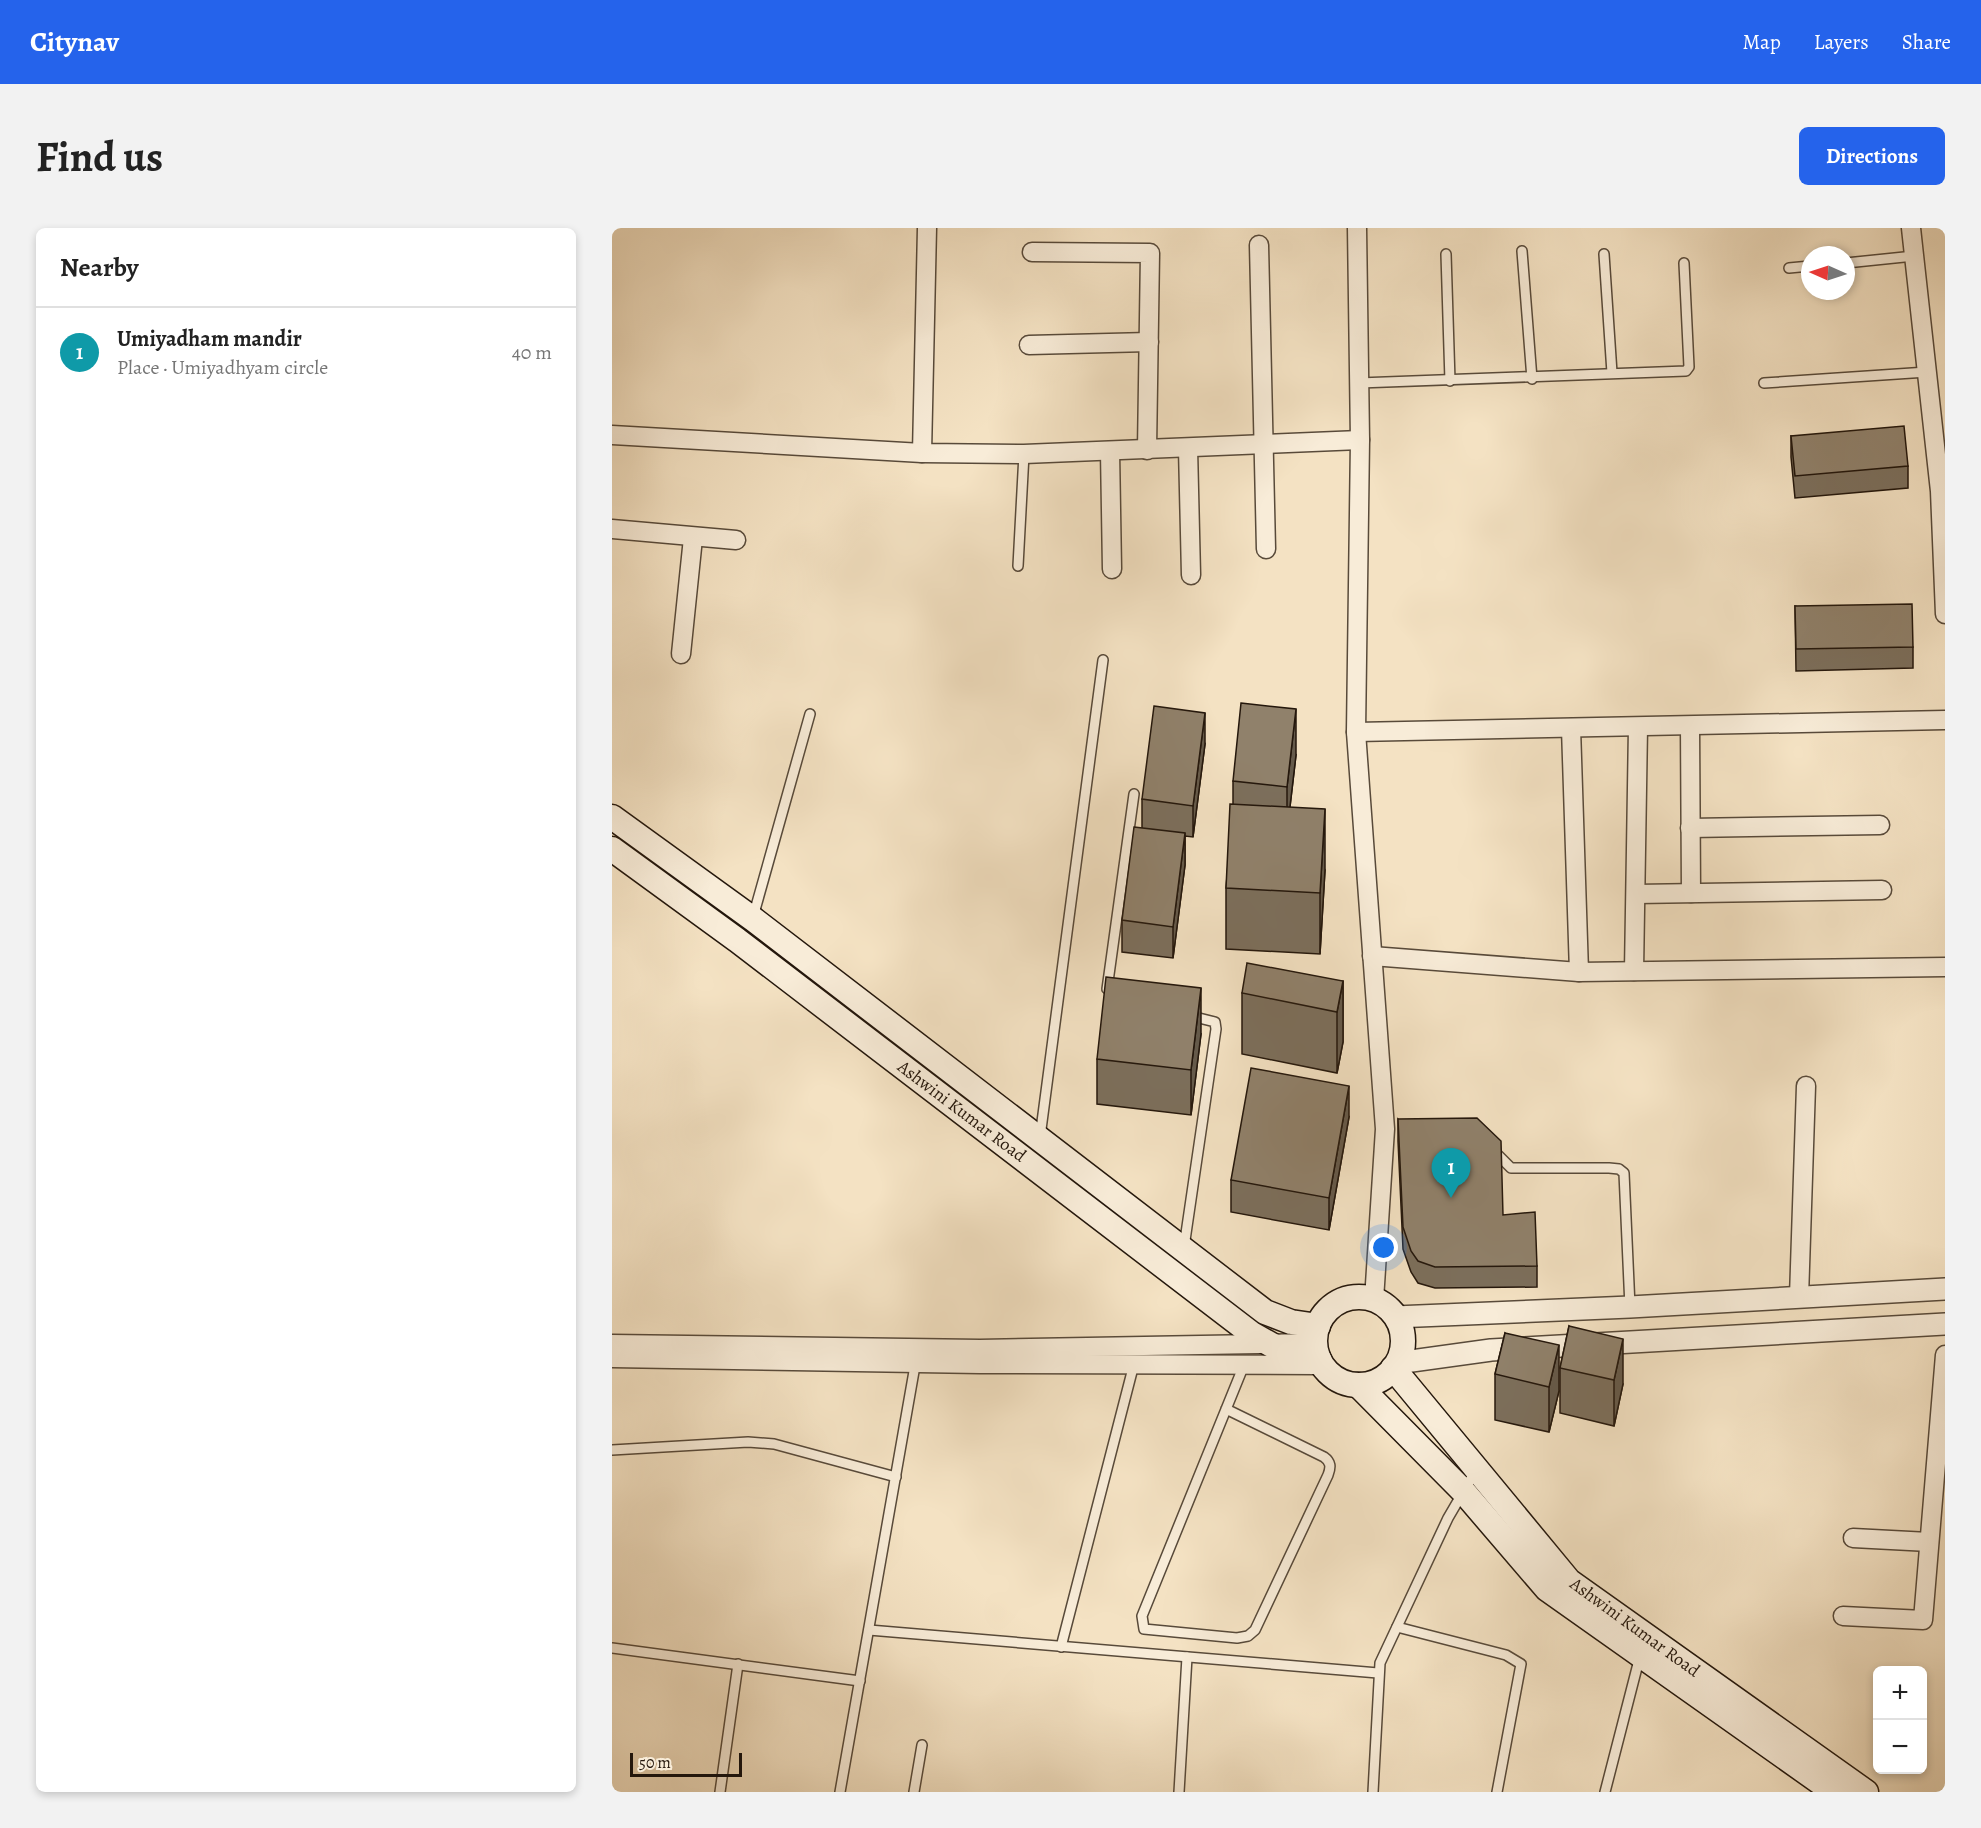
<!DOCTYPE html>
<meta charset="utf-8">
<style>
body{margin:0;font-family:Alegreya,serif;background:#f2f2f2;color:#222}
.controls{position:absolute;right:18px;bottom:18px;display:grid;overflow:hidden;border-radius:9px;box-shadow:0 3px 9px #0003}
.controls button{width:54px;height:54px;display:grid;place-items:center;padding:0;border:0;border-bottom:2px solid #e0e0e0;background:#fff;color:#222;font:30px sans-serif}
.compass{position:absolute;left:1189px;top:18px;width:54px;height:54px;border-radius:50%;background:#fff;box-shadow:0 3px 9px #0003;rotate:273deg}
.scale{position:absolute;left:18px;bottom:15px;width:112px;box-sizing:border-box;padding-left:6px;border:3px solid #24170c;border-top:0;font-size:16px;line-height:21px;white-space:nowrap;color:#24170c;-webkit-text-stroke:4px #f8ecd8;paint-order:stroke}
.you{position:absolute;left:772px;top:1020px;width:21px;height:21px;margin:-15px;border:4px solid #fff;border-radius:50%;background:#1a73e8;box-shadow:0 0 0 9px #1a73e833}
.badge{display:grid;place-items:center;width:39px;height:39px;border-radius:50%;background:#2563eb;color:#fff;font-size:20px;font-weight:700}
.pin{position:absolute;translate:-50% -50px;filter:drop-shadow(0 2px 3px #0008)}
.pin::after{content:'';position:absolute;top:32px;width:21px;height:18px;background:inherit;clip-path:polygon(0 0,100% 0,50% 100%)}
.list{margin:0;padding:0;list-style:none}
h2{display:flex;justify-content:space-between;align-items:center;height:78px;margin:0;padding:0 24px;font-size:26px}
h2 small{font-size:20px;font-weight:400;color:#767676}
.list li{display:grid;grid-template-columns:39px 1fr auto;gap:18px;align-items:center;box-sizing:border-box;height:90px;padding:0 24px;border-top:2px solid #e0e0e0}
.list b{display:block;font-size:22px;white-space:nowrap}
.list p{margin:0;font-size:20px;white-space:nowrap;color:#767676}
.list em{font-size:20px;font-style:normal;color:#767676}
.map{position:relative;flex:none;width:1333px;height:1564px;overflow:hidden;border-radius:9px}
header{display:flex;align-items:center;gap:36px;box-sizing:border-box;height:84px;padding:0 30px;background:#2563eb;color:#fff}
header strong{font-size:28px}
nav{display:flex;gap:33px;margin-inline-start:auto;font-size:21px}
.intro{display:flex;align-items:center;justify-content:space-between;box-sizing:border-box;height:144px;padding:0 36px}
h1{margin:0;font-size:42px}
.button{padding:15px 27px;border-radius:9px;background:#2563eb;color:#fff;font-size:21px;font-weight:700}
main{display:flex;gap:36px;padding:0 36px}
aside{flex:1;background:#fff;border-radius:9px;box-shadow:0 3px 9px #0003}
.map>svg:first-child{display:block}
</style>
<header>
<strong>Citynav</strong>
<nav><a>Map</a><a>Layers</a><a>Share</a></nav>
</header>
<div class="intro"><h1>Find us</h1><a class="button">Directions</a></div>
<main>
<aside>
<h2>Nearby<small></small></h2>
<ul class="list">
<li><span class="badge" style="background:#0f9aa8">1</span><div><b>Umiyadham mandir</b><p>Place · Umiyadhyam circle</p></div><em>40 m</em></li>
</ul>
</aside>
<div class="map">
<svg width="1333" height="1564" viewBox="0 0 1333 1564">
<rect width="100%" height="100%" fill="#f4e2c3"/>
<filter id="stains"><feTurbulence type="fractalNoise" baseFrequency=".00333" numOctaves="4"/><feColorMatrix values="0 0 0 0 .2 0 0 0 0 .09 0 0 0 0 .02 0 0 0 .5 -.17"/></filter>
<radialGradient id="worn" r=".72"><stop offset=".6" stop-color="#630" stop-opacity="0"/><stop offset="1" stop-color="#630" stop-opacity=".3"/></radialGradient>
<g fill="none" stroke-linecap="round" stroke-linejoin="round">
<g stroke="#584a3a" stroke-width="12">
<g id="service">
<polyline points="910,23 920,151"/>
<polyline points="834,26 838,153"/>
<polyline points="992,26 1000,145"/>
<polyline points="1234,35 1302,28"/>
<polyline points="1177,40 1198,38"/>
<polyline points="747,155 1074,143 1077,139 1072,35"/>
<polyline points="1152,155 1315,144"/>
<polyline points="406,338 412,226"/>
<polyline points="141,689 198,486"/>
<polyline points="495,761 522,566"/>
<polyline points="428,909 491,432"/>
<polyline points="882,923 899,940 997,940 1007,941 1012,945 1018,1079"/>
<polyline points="572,1019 604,801 603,794 579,788"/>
<path d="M614 1181 712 1229C719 1234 719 1239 716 1247L643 1402 636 1408 625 1410 532 1401 530 1388 632 1137"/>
<polyline points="0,1222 136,1214 162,1216 284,1249"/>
<polyline points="785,1399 894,1427 909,1436 885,1564"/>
<polyline points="257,1402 766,1445"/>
<polyline points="449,1419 522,1136"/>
<polyline points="0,1420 248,1453"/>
<polyline points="108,1564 126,1436"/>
<polyline points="228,1564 304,1132"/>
<polyline points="302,1564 310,1517"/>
<polyline points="567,1564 575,1429"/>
<polyline points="761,1564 768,1435 836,1290 864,1242"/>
<polyline points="993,1564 1028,1428"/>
</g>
</g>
<g stroke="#584a3a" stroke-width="21">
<g id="minor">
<polyline points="745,0 748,212 744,504 773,901 762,1072"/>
<polyline points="1299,0 1328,263 1333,386"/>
<polyline points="647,17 654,321"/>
<polyline points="420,24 538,25 535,222"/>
<polyline points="417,117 537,114"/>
<polyline points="0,207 310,225 412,226 748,212"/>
<polyline points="576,220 579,347"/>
<polyline points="498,223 500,341"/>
<polyline points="310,225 315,0"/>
<polyline points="0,301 124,312"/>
<polyline points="69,426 81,310"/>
<polyline points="1078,498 1079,665"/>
<polyline points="959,500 967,744 1333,739"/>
<polyline points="744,504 1333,492"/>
<polyline points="1078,600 1268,597"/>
<polyline points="1024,666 1270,662"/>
<polyline points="760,728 967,744"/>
<polyline points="1022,743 1026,499"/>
<polyline points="1187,1069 1194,858"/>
<polyline points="0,1116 368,1121 703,1115"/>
<polyline points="0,1130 368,1136 705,1137"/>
<polyline points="1241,1310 1317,1314"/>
<polyline points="1231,1388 1311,1392 1333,1127"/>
</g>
</g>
<g stroke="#584a3a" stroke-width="24">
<g id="tertiary">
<polyline points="783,1089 1018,1079 1333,1061"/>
<polyline points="785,1135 879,1122 1333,1096"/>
</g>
</g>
<g stroke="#24170c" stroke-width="27">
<g id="secondary">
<polyline points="0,589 141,691 653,1084 679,1094 706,1098"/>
<polyline points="0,621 125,712 640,1106 665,1120 707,1131"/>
<circle cx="747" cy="1113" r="44"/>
<polyline points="781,1140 957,1353 1254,1564"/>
<polyline points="746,1157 851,1263 935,1361 1222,1564"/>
</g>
</g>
<use href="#service" stroke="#f8ecd8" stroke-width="9"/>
<use href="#minor" stroke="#f8ecd8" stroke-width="18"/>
<use href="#tertiary" stroke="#f8ecd8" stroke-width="21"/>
<use href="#secondary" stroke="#f8ecd8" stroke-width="24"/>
</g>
<g fill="#7c6f5c" stroke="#24170c" stroke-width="1.5">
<polygon points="1179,208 1296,238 1296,260 1183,270 1179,229"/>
<polygon points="1183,378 1301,419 1301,440 1184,443"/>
<polygon points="593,516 581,609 573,608 573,637 561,730 510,724 510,692 530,600 530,571"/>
<polygon points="684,527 678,579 713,642 708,726 614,721 614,660 621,576 621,553"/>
<polygon points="731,753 731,814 725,845 630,826 630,765"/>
<polygon points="589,806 579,887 485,876 485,831"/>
<polygon points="737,889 717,1002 619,984 619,952"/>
<polygon points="786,891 891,987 925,1038 925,1059 823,1060 806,1055 799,1044 791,1021 786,913"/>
<polygon points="957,1098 1011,1156 1002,1198 948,1185 948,1140"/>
<polygon points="893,1105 947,1163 937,1204 883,1192 883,1146"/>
</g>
<g fill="#655a4b" stroke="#24170c" stroke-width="1.5">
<polygon points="684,481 684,527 675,604 675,559"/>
<polygon points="593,485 593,516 581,609 581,578"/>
<polygon points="713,581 713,642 708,726 708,665"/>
<polygon points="573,605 573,637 561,730 561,699"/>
<polygon points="731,753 731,814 725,845 725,784"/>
<polygon points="589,760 589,806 579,887 579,842"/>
<polygon points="737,858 737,889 717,1002 717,970"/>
<polygon points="1011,1111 1011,1156 1002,1198 1002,1152"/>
<polygon points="947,1117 947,1163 937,1204 937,1159"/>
</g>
<g fill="#90816b" stroke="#24170c" stroke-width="1.5">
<polygon points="1292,198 1296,238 1183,248 1179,208"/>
<polygon points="1300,376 1301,419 1184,421 1183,378"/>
<polygon points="629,475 684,481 675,559 621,553"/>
<polygon points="542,478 593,485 581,578 530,571"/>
<polygon points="618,576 713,581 708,665 614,660"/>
<polygon points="522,599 573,605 561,699 510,692"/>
<polygon points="635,735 731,753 725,784 630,765"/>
<polygon points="494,749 589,760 579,842 485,831"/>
<polygon points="639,840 737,858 717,970 619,952"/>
<polygon points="865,890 889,913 891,987 923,984 925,1038 823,1039 806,1033 799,1023 791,999 786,891"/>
<polygon points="957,1098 1011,1111 1002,1152 948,1140"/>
<polygon points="893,1105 947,1117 937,1159 883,1146"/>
</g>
<g text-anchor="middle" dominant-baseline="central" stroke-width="4.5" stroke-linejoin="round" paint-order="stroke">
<g font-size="18" fill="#24170c" stroke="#f8ecd8">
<text transform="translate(350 883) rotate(37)">Ashwini Kumar Road</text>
<text transform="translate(1023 1399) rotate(36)">Ashwini Kumar Road</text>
</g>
</g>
<rect width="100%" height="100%" filter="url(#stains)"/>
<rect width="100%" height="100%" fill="url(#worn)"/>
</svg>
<div class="controls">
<button>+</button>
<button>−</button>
</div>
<svg class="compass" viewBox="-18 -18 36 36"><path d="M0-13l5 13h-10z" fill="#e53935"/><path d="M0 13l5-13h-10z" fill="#767676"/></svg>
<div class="scale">50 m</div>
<div class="you"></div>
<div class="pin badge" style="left:839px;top:970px;background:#0f9aa8">1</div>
</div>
</main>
